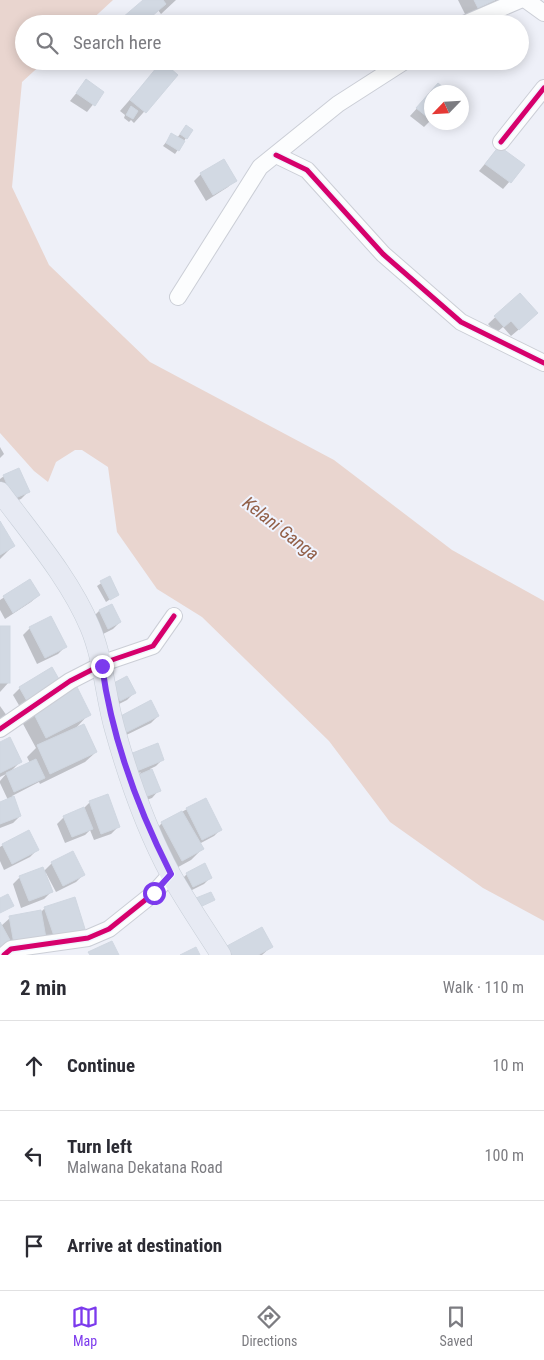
<!DOCTYPE html>
<meta charset="utf-8">
<style>
body{margin:0;font-family:"Roboto Condensed",sans-serif;background:#f2f2f3;color:#2b2b33}
.compass{position:absolute;left:424px;top:85px;width:45px;height:45px;border-radius:50%;background:#fff;box-shadow:0 2px 12px #0003;rotate:245deg}
.stop{position:absolute;width:15px;height:15px;margin:-11px;border:4px solid #7c3aed;border-radius:50%;background:#fff}
.stop.end{background:#7c3aed;border-color:#fff;box-shadow:0 1px 5px #0008}
.list{margin:0;padding:0;list-style:none}
h2{display:flex;justify-content:space-between;align-items:center;height:65px;margin:0;padding:0 20px;font-size:21px}
h2 small{font-size:16px;font-weight:400;color:#7c7c81}
.list li{display:grid;grid-template-columns:32px 1fr auto;gap:15px;align-items:center;box-sizing:border-box;height:90px;padding:0 20px;border-top:1px solid #e1e1e2}
.list b{display:block;font-size:19px;white-space:nowrap}
.list p{margin:0;font-size:16px;white-space:nowrap;color:#7c7c81}
.list em{font-size:16px;font-style:normal;color:#7c7c81}
.icon{flex:none;width:28px;height:28px;fill:none;stroke:currentColor;stroke-width:2;stroke-linecap:round;stroke-linejoin:round}
.map{position:relative;flex:none;width:544px;height:955px;overflow:hidden}
.search{position:absolute;background:#fff;box-shadow:0 2px 12px #0003;left:15px;right:15px;top:15px;height:55px;display:flex;align-items:center;gap:12px;box-sizing:border-box;padding:0 18px;border-radius:28px;color:#7c7c81;font-size:19px}
.sheet{height:335px;background:#fff}
nav{display:flex;justify-content:space-around;align-items:center;box-sizing:border-box;height:70px;border-top:1px solid #e1e1e2;background:#fff;font-size:14px;color:#7c7c81}
nav a{display:grid;justify-items:center;gap:2px}
nav .on{color:#7c3aed}
.map>svg:first-child{display:block}
</style>
<div class="map">
<svg width="544" height="955" viewBox="0 0 544 955">
<rect width="100%" height="100%" fill="#eef0f8"/>
<polygon fill="#e9d5cf" points="0,0 113,0 87,24 24,24 24,61 45,61 22,82 12,187 49,265 150,362 334,460 452,550 544,601 544,921 483,888 390,822 329,741 202,617 157,589 117,532 108,467 82,450 75,450 56,462 48,482 34,471 0,433"/>
<g fill="#0003">
<polygon points="145,0 176,0 161,14 158,10 142,24 118,24"/>
<polygon points="458,0 498,0 492,6 467,18"/>
<polygon points="382,61 395,61 385,67"/>
<polygon points="162,63 176,76 134,123 131,120 129,122 124,118 125,115 120,111"/>
<polygon points="86,81 103,92 87,112 70,101"/>
<polygon points="438,85 447,92 432,92 432,119 424,127 410,116"/>
<polygon points="183,130 186,138 175,154 163,146 172,135 177,138"/>
<polygon points="499,147 523,166 503,189 479,171"/>
<polygon points="201,174 235,180 228,187 206,201 194,181"/>
<polygon points="520,294 530,320 511,336 503,327 496,333 488,324"/>
<polygon points="0,447 4,454 0,458"/>
<polygon points="4,476 28,492 21,499 6,505 0,491 0,479"/>
<polygon points="0,523 13,546 0,559"/>
<polygon points="109,578 118,594 106,602 97,586"/>
<polygon points="29,581 39,595 31,602 5,619 0,610 0,600"/>
<polygon points="112,605 120,622 113,629 101,635 92,618 99,611"/>
<polygon points="0,627 9,682 0,692"/>
<polygon points="30,628 65,647 58,654 37,664 23,635"/>
<polygon points="59,681 20,707 13,695 20,688"/>
<polygon points="105,692 134,693 127,700 113,707"/>
<polygon points="0,706 7,716 0,723"/>
<polygon points="33,711 89,714 75,729 96,752 85,762 40,784 39,782 12,796 20,816 13,823 0,828 0,803 8,800 0,783 0,781 6,774 0,777 0,743 20,762 9,773 30,763 27,757 36,748 22,722"/>
<polygon points="158,716 151,723 116,740 109,727"/>
<polygon points="163,759 156,766 150,769 159,790 152,798 138,803 130,784 141,772 125,779 119,764"/>
<polygon points="205,799 221,829 214,836 199,844 202,849 191,860 171,871 151,834 162,823"/>
<polygon points="90,802 118,827 111,834 94,840 90,830 85,835 65,843 57,824 64,817 83,809"/>
<polygon points="3,845 37,850 30,857 4,870 0,861 0,847"/>
<polygon points="52,863 83,875 76,882 56,892 46,873 45,874 51,892 44,899 21,908 13,884 20,877 44,871"/>
<polygon points="187,874 211,877 204,884 186,893 180,881"/>
<polygon points="45,908 84,929 73,939 6,944 0,925 1,926 10,918 41,912"/>
<polygon points="228,947 271,947 262,955 222,955"/>
</g>
<g fill="#d2d9e3" stroke="#d0d7e1">
<polygon points="143,0 163,0 166,4 143,24 127,24 122,18"/>
<polygon points="474,0 495,0 478,8"/>
<polygon points="162,61 178,75 146,113 130,100"/>
<polygon points="86,79 104,92 95,106 76,93"/>
<polygon points="438,83 449,92 432,92 432,121 416,108"/>
<polygon points="131,106 138,111 133,119 126,115"/>
<polygon points="186,125 193,130 187,139 180,134"/>
<polygon points="171,133 185,141 179,151 166,143"/>
<polygon points="499,146 525,165 511,183 485,164"/>
<polygon points="224,159 237,181 213,195 200,173"/>
<polygon points="520,293 538,313 519,330 511,321 504,327 494,316"/>
<polygon points="19,468 30,492 13,499 3,475"/>
<polygon points="0,521 15,546 0,555"/>
<polygon points="110,576 119,595 110,600 100,581"/>
<polygon points="30,579 40,595 13,613 3,596"/>
<polygon points="112,604 121,622 108,629 99,610"/>
<polygon points="51,616 67,647 45,658 29,627"/>
<rect x="0" y="626" width="10" height="57"/>
<polygon points="52,667 60,681 27,701 19,687"/>
<polygon points="127,676 136,693 120,701 112,684"/>
<polygon points="77,687 91,715 46,738 32,710"/>
<polygon points="151,700 159,716 123,734 115,719"/>
<polygon points="84,724 97,752 50,774 37,745"/>
<polygon points="10,737 22,762 0,773 0,742"/>
<polygon points="158,743 164,760 132,773 125,756"/>
<polygon points="36,759 45,778 14,792 6,773"/>
<polygon points="152,769 161,791 145,797 136,776"/>
<polygon points="108,794 120,827 101,834 89,801"/>
<polygon points="14,796 21,816 0,824 0,802"/>
<polygon points="206,798 222,830 202,840 186,808"/>
<polygon points="84,807 93,829 72,837 63,816"/>
<polygon points="182,811 204,849 182,861 161,822"/>
<polygon points="29,830 39,850 12,864 2,844"/>
<polygon points="73,851 85,875 63,886 51,862"/>
<polygon points="205,863 212,878 193,887 186,873"/>
<polygon points="43,867 53,892 29,901 19,876"/>
<polygon points="211,892 215,900 200,907 196,898"/>
<polygon points="8,894 14,906 0,913 0,898"/>
<polygon points="75,897 85,929 55,939 44,907"/>
<polygon points="41,910 46,938 14,944 9,916"/>
<polygon points="0,922 11,942 0,948"/>
<polygon points="262,927 273,947 258,955 232,955 227,946"/>
<polygon points="112,941 119,955 90,955 88,952"/>
<polygon points="196,947 200,955 180,955"/>
</g>
<g fill="none" stroke-linecap="round" stroke-linejoin="round">
<g stroke="#cbced6" stroke-width="18">
<g id="minor">
<polyline points="526,0 544,13"/>
<polyline points="464,24 520,0"/>
<polyline points="501,142 544,88"/>
<polyline points="276,155 307,170 383,254 461,322 544,363"/>
<polyline points="178,297 260,167 338,104 405,61"/>
<polyline points="0,729 70,681 109,661 153,646 174,616"/>
<polyline points="4,955 11,949 88,938 109,929 154,893 171,874"/>
</g>
</g>
<g stroke="#c7ced7" stroke-width="21">
<path id="major" d="M0 492C31 534 70 579 90 627 104 660 105 696 115 730 129 780 146 829 171 875 186 902 204 928 221 955"/>
</g>
<use href="#minor" stroke="#fcfdfe" stroke-width="16"/>
<use href="#major" stroke="#e7eaf3" stroke-width="20"/>
<g stroke="#f0f4ff" stroke-width="8">
<g id="cycleway">
<polyline points="501,142 544,88"/>
<polyline points="276,155 307,170 383,254 461,322 544,363"/>
<polyline points="0,729 70,681 109,661 153,646 174,616"/>
<polyline points="4,955 11,949 88,938 109,929 154,893 171,874"/>
</g>
</g>
<use href="#cycleway" stroke="#d6006c" stroke-width="5"/>
</g>
<g fill="none" stroke-linecap="round" stroke-linejoin="round">
<path stroke="#7c3aed" stroke-width="6" d="M102 666C112 739 138 809 171 874L154 893"/>
</g>
<g text-anchor="middle" dominant-baseline="central" stroke-width="4" stroke-linejoin="round" paint-order="stroke">
<g font-size="18" font-style="italic" fill="#926049" stroke="#f0f4ff">
<text transform="translate(281 528) rotate(38)">Kelani Ganga</text>
</g>
</g>
</svg>
<svg class="compass" viewBox="-18 -18 36 36"><path d="M0-13l5 13h-10z" fill="#e53935"/><path d="M0 13l5-13h-10z" fill="#7c7c81"/></svg>
<div class="stop" style="left:154px;top:893px"></div>
<div class="stop end" style="left:102px;top:666px"></div>
<div class="search"><svg class="icon" aria-label="search" viewBox="0 0 24 24"><circle cx="10" cy="10" r="6"/><path d="M15 15l6 6"/></svg>Search here</div>
</div>
<section class="sheet">
<h2>2 min<small>Walk · 110 m</small></h2>
<ul class="list">
<li><svg class="icon" aria-label="ahead" viewBox="0 0 24 24"><path d="M12 20V5M6 11l6-6 6 6"/></svg><div><b>Continue</b></div><em>10 m</em></li>
<li><svg class="icon" aria-label="left" viewBox="0 0 24 24"><path d="M17 20v-9H6M10 6l-5 5 5 5"/></svg><div><b>Turn left</b><p>Malwana Dekatana Road</p></div><em>100 m</em></li>
<li><svg class="icon" aria-label="arrive" viewBox="0 0 24 24"><path d="M6 21V4h12l-3 4 3 4H6"/></svg><div><b>Arrive at destination</b></div></li>
</ul>
</section>
<nav>
<a class="on"><svg class="icon" aria-label="map" viewBox="0 0 24 24"><path d="M3 6l6-2 6 2 6-2v14l-6 2-6-2-6 2zM9 4v14M15 6v14"/></svg>Map</a>
<a><svg class="icon" aria-label="directions" viewBox="0 0 24 24"><path d="M12 3l9 9-9 9-9-9zM9 14v-3h6M13 9l2 2-2 2"/></svg>Directions</a>
<a><svg class="icon" aria-label="saved" viewBox="0 0 24 24"><path d="M7 4h10v16l-5-4-5 4z"/></svg>Saved</a>
</nav>
